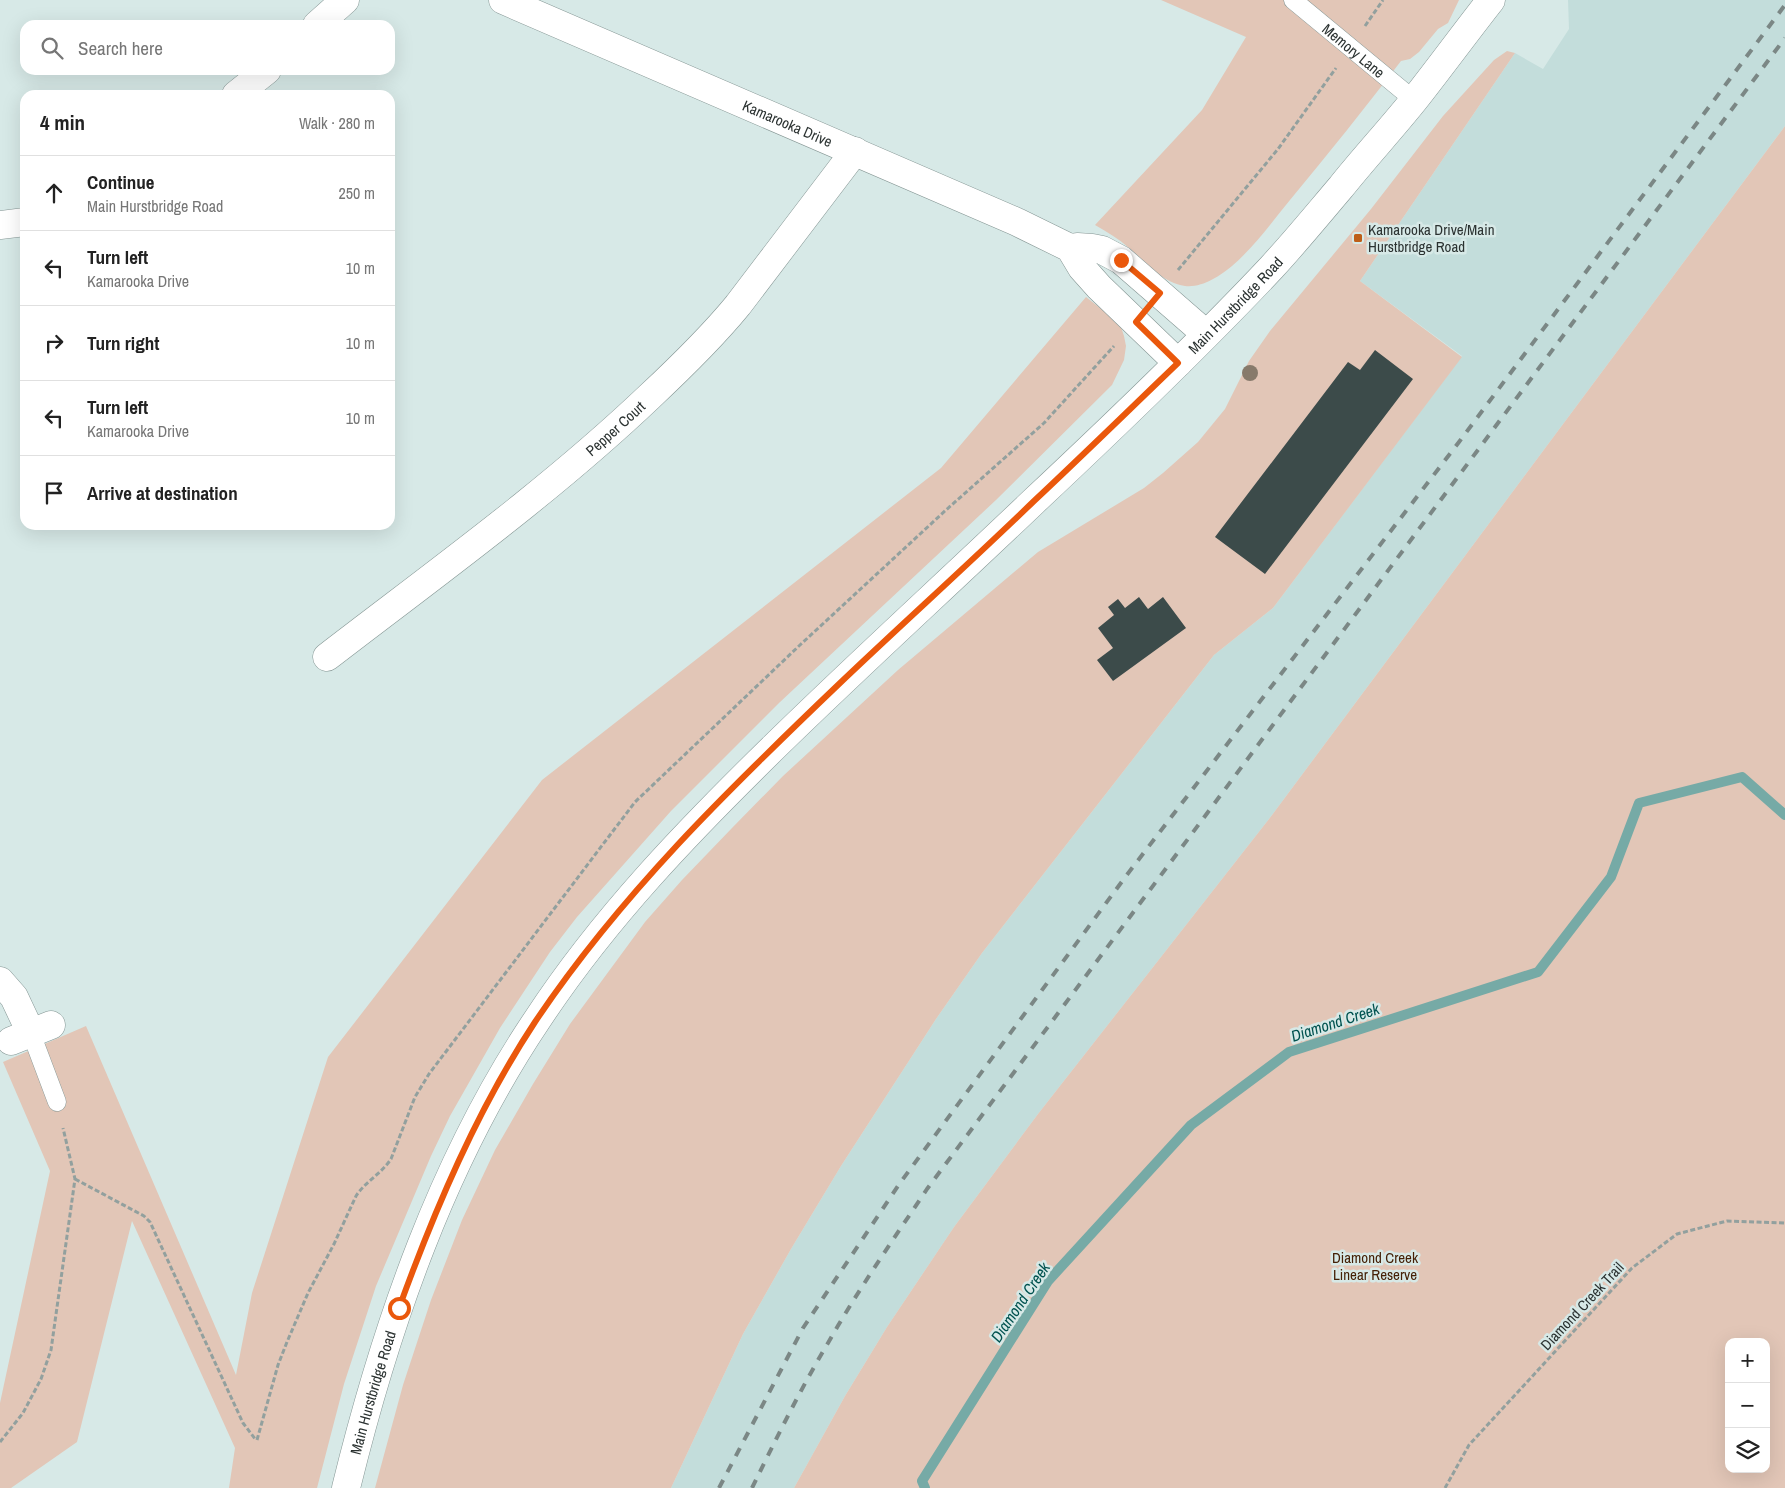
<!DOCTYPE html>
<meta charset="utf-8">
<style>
body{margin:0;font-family:"Archivo Narrow",sans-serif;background:#f6f6f6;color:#222}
.controls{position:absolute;right:15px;bottom:15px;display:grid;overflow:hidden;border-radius:10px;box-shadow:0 5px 20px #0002}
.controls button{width:45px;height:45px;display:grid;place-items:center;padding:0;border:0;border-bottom:1px solid #e0e0e0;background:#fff;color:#222;font:25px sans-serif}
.stop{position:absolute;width:15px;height:15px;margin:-11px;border:4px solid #ea580c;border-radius:50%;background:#fff}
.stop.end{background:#ea580c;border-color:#fff;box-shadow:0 1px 5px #0008}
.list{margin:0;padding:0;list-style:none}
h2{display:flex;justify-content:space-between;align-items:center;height:65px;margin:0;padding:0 20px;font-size:21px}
h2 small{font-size:16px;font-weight:400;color:#767676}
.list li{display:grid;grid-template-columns:32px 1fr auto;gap:15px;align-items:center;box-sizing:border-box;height:75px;padding:0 20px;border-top:1px solid #e0e0e0}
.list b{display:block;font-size:19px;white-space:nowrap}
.list p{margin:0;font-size:16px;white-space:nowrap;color:#767676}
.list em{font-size:16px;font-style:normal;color:#767676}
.icon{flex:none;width:28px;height:28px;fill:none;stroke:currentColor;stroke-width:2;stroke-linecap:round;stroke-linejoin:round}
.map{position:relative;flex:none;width:1785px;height:1488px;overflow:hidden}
.search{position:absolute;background:#fff;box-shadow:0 5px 20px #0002;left:20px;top:20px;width:375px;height:55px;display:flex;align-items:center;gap:12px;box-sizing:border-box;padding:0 18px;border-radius:15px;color:#767676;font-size:19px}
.panel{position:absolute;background:#fff;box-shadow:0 5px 20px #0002;left:20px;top:90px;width:375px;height:440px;border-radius:15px}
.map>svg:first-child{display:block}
</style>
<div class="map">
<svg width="1785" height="1488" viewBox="0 0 1785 1488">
<rect width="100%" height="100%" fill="#d7e9e7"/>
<polygon fill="#c3dddb" points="1568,0 1785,0 1785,126 1269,819 1038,1114 954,1227 887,1327 845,1396 794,1488 671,1488 743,1334 791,1249 841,1166 936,1019 982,953 1214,655 1273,608 1462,356 1360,281 1515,53 1543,69 1569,29"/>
<g fill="#e2c6b7" fill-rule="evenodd">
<path d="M1161 0H1459L1448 23 1438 29 1419 52 1410 59 1401 61C1365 108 1328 154 1290 200 1272 222 1254 247 1232 266 1220 276 1202 288 1185 286 1161 282 1147 263 1129 248 1119 239 1107 232 1095 225L1202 110 1246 37Z"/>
<polygon points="1507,51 1515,53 1360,281 1462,357 1273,608 1214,655 982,953 936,1019 841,1166 791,1249 743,1334 671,1488 375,1488 403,1385 431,1300 462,1220 495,1150 533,1084 570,1024 645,922 682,880 732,828 783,776 898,670 1038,552 1144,488 1163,473 1198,442 1225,409 1249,361 1270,331 1371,209 1443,116 1494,60"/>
<path d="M1785 126V1488H794L845 1396 887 1327 954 1227 1038 1114 1269 819ZM1729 1342H1766V1469H1729Z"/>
<polygon points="1086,297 1114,319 1121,327 1124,336 1126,346 1124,360 1112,385 996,500 779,703 671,811 577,917 550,952 500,1028 450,1116 431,1156 376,1286 344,1384 317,1488 229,1488 235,1448 132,1221 77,1442 11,1488 0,1488 0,1403 50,1171 3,1062 86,1026 236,1375 252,1293 328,1057 542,780 941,468"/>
</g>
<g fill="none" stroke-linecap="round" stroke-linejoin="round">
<polyline stroke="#76aaa6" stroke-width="10" points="925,1488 922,1481 1048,1281 1191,1125 1289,1052 1538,972 1611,877 1639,803 1742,777 1785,815"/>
</g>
<g fill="#3c4b4a">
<polygon points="1375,350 1413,379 1265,574 1215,537 1348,362 1360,370"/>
<polygon points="1139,597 1148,609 1163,597 1186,628 1113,681 1097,660 1113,648 1098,628 1114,615 1108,607 1118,599 1125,608"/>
</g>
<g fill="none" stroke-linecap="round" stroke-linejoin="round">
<g stroke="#859694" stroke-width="19">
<g id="service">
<path id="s1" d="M1293 0 1414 100"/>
<polyline points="31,1033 57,1102"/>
</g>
</g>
<g stroke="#859694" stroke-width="29">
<g id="minor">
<path id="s2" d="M503 0 1017 222 1070 248 1082 268 1099 287 1178 363"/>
<polyline points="317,25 345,0"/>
<polyline points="236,95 267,70"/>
<polyline points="0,225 25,222"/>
<polyline points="1070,248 1077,247 1092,248 1102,250 1121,260 1206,334"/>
<path id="s3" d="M327 657C436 573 549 492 649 397 680 368 711 338 738 305L855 151"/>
<polyline points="0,981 14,997 31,1033"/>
<polyline points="11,1041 51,1025"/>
</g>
</g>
<g stroke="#859694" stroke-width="29">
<g id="primary">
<path id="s4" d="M346 1488C386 1325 443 1160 537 1020 604 918 688 831 775 746 860 663 947 584 1033 502 1114 426 1196 348 1272 267 1296 241 1318 214 1341 187 1365 157 1391 129 1415 99 1441 66 1465 33 1491 0"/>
</g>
</g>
<g stroke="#92a09e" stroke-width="3" stroke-dasharray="5 2.5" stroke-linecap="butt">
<polyline points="1365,26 1383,0"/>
<polyline points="1178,270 1278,149 1336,68"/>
<polyline points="75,1179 144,1216 150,1222 243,1423 256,1440"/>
<path d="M257 1440 278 1365 287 1342 308 1293 334 1244 356 1196C365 1182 381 1174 391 1159L415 1097 429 1074 635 802 800 645 946 510 1044 423 1114 346"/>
<polyline points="0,1442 23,1413 41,1379 51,1350 75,1179 63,1128"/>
<polyline points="1445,1488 1469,1445 1632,1268 1677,1234 1727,1221 1785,1223"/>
</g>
<use href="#service" stroke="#fff" stroke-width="18"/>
<use href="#minor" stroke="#fff" stroke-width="28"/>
<use href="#primary" stroke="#fff" stroke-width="28"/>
<g stroke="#7b8785" stroke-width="4" stroke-dasharray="9 9" stroke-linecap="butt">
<polyline points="719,1488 803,1328 900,1183 1126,876 1459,442 1785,5"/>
<path d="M752 1488C776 1439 800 1390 828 1343 858 1290 893 1240 927 1189L1785 38"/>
</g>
</g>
<circle fill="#877a6b" cx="1250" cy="373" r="8"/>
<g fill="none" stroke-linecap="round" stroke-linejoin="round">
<path stroke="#ea580c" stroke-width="6" d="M399 1308C435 1209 477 1110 535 1022 620 895 729 789 839 684 903 623 970 563 1034 501 1082 456 1130 409 1178 363L1136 322 1160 293 1121 260"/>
</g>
<rect fill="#be5e19" stroke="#d7e9e7" stroke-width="2" x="1353" y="233" width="10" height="10" rx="2.5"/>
<g text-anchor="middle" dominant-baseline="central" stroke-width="5" stroke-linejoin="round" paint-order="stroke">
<g font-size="15" fill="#2b3231" stroke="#d7e9e7">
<text stroke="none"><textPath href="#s1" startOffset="79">Memory Lane</textPath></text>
<text stroke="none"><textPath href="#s2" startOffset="310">Kamarooka Drive</textPath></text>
<text stroke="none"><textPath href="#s4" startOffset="1509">Main Hurstbridge Road</textPath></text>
<text stroke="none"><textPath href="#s3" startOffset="368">Pepper Court</textPath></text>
<text transform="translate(1582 1306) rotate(-47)">Diamond Creek Trail</text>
<text stroke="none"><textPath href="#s4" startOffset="99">Main Hurstbridge Road</textPath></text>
</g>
<g font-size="15" fill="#2b3231" stroke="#d7e9e7" text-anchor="start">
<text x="1368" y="229">Kamarooka Drive/Main<tspan x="1368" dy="17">Hurstbridge Road</tspan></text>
</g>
<g font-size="15" fill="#452006" stroke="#d7e9e7">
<text x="1375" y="1257">Diamond Creek<tspan x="1375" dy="17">Linear Reserve</tspan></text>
</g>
<g font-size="16" font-style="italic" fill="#01524f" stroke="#d7e9e7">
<text transform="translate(1335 1022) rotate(-18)">Diamond Creek</text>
<text transform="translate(1020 1302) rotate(-56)">Diamond Creek</text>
</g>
</g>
</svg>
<div class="controls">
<button>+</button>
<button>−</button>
<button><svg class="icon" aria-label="layers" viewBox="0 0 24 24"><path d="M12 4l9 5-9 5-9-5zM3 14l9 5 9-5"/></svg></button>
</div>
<div class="stop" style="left:399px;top:1308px"></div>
<div class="stop end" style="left:1121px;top:260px"></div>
<div class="search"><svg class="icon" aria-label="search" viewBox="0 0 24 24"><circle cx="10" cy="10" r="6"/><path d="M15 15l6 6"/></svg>Search here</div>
<section class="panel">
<h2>4 min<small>Walk · 280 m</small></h2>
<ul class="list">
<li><svg class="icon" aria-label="ahead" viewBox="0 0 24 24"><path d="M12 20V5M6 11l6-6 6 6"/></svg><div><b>Continue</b><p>Main Hurstbridge Road</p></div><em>250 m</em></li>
<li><svg class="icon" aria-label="left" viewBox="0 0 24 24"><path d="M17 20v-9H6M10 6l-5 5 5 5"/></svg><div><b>Turn left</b><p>Kamarooka Drive</p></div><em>10 m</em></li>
<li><svg class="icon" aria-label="right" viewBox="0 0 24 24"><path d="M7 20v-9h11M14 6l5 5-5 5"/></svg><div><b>Turn right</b></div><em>10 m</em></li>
<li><svg class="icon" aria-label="left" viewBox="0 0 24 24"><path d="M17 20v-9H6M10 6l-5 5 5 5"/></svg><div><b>Turn left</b><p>Kamarooka Drive</p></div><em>10 m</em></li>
<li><svg class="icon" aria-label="arrive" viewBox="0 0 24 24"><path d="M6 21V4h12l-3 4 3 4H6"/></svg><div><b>Arrive at destination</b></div></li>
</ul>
</section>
</div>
